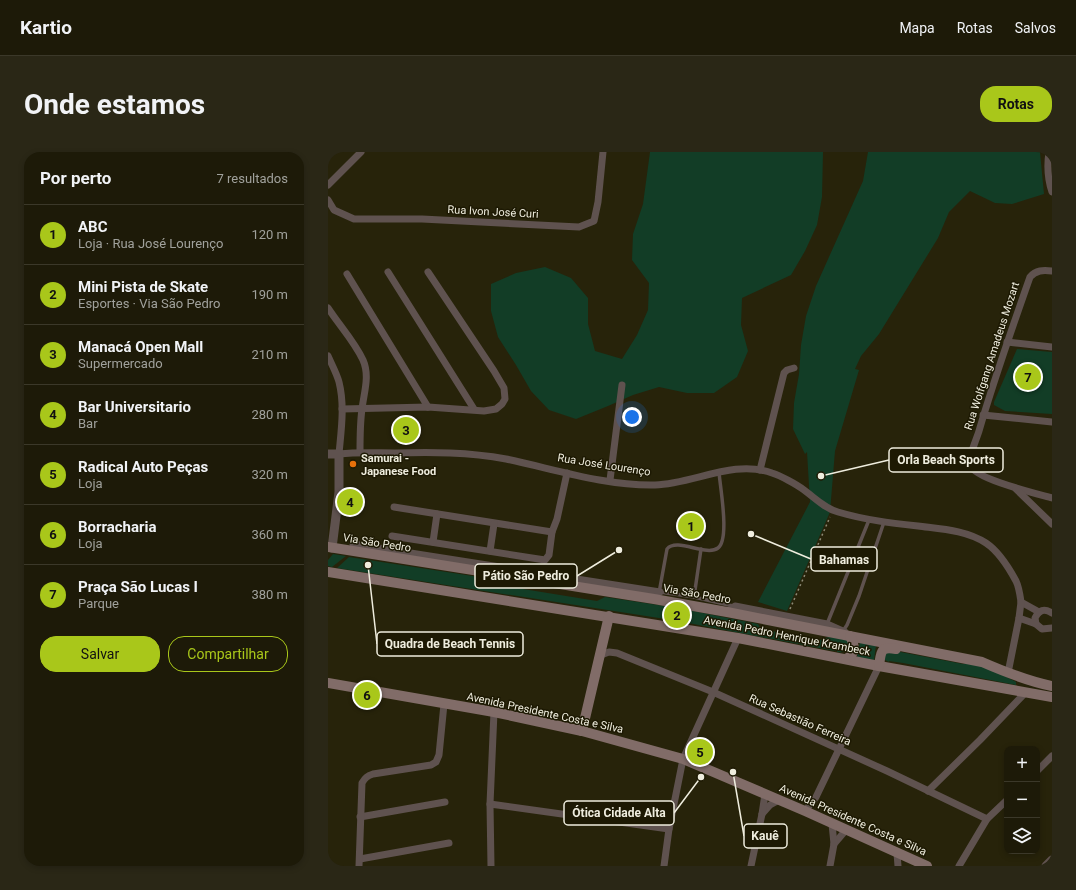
<!DOCTYPE html>
<html lang="pt">
<meta charset="utf-8">
<style>
body{margin:0;font-family:Roboto,sans-serif;background:#2a2716;color:#f1f3f6}
.controls{position:absolute;right:12px;bottom:12px;display:grid;overflow:hidden;border-radius:8px;box-shadow:0 2px 6px #0003}
.controls button{width:36px;height:36px;display:grid;place-items:center;padding:0;border:0;border-bottom:1px solid #3b3829;background:#1d1a08;color:#f1f3f6;font:20px sans-serif}
.you{position:absolute;left:304px;top:265px;width:14px;height:14px;margin:-10px;border:3px solid #fff;border-radius:50%;background:#1a73e8;box-shadow:0 0 0 6px #1a73e833}
.badge{display:grid;place-items:center;width:26px;height:26px;border-radius:50%;background:#a9c71a;color:#111;font-size:13px;font-weight:700}
.pin{position:absolute;translate:-50% -50%;border:2px solid #fff;box-shadow:0 1px 4px #0006}
.list{margin:0;padding:0;list-style:none}
h2{display:flex;justify-content:space-between;align-items:center;height:52px;margin:0;padding:0 16px;font-size:17px}
h2 small{font-size:13px;font-weight:400;color:#a0a19c}
.list li{display:grid;grid-template-columns:26px 1fr auto;gap:12px;align-items:center;box-sizing:border-box;height:60px;padding:0 16px;border-top:1px solid #3b3829}
.list b{display:block;font-size:15px;white-space:nowrap}
.list p{margin:0;font-size:13px;white-space:nowrap;color:#a0a19c}
.list em{font-size:13px;font-style:normal;color:#a0a19c}
.actions{display:flex;gap:8px;padding:12px 16px}
.actions a{flex:1;padding:9px 0;border:1px solid #a9c71a;border-radius:16px;text-align:center;font-size:14px;color:#a9c71a}
.actions .main{background:#a9c71a;color:#111}
.icon{flex:none;width:22px;height:22px;fill:none;stroke:currentColor;stroke-width:2;stroke-linecap:round;stroke-linejoin:round}
.map{position:relative;flex:none;width:724px;height:714px;overflow:hidden;border-radius:16px}
header{display:flex;align-items:center;gap:24px;box-sizing:border-box;height:56px;padding:0 20px;background:#1d1a08;border-bottom:1px solid #3b3829}
header strong{font-size:19px}
nav{display:flex;gap:22px;margin-inline-start:auto;font-size:14px}
.intro{display:flex;align-items:center;justify-content:space-between;box-sizing:border-box;height:96px;padding:0 24px}
h1{margin:0;font-size:28px}
.button{padding:10px 18px;border-radius:16px;background:#a9c71a;color:#111;font-size:14px;font-weight:700}
main{display:flex;gap:24px;padding:0 24px}
aside{flex:1;background:#1d1a08;border-radius:16px;box-shadow:0 2px 6px #0003}
.map>svg:first-child{display:block}
</style>
<header>
<strong>Kartio</strong>
<nav><a>Mapa</a><a>Rotas</a><a>Salvos</a></nav>
</header>
<div class="intro"><h1>Onde estamos</h1><a class="button">Rotas</a></div>
<main>
<aside>
<h2>Por perto<small>7 resultados</small></h2>
<ul class="list">
<li><span class="badge">1</span><div><b>ABC</b><p>Loja · Rua José Lourenço</p></div><em>120 m</em></li>
<li><span class="badge">2</span><div><b>Mini Pista de Skate</b><p>Esportes · Via São Pedro</p></div><em>190 m</em></li>
<li><span class="badge">3</span><div><b>Manacá Open Mall</b><p>Supermercado</p></div><em>210 m</em></li>
<li><span class="badge">4</span><div><b>Bar Universitario</b><p>Bar</p></div><em>280 m</em></li>
<li><span class="badge">5</span><div><b>Radical Auto Peças</b><p>Loja</p></div><em>320 m</em></li>
<li><span class="badge">6</span><div><b>Borracharia</b><p>Loja</p></div><em>360 m</em></li>
<li><span class="badge">7</span><div><b>Praça São Lucas I</b><p>Parque</p></div><em>380 m</em></li>
</ul>
<div class="actions"><a class="main">Salvar</a><a>Compartilhar</a></div>
</aside>
<div class="map">
<svg width="724" height="714" viewBox="0 0 724 714">
<rect width="100%" height="100%" fill="#27230a"/>
<g fill="#123d26">
<polygon points="322,0 495,0 494,45 489,73 477,99 463,123 414,146 413,173 420,199 409,225 386,241 359,241 331,235 305,243 280,254 248,267 221,258 203,239 188,213 170,185 163,159 163,132 188,121 217,115 243,126 260,146 260,172 267,199 294,207 309,183 320,158 321,131 304,108 305,82 315,52"/>
<polygon points="540,0 712,0 716,42 684,52 667,51 642,39 621,60 610,86 551,182 533,204 527,217 531,218 507,299 502,360 459,459 430,450 482,350 479,300 477,302 465,277 466,251 471,222 473,193 478,164 488,134 535,29"/>
<polygon points="689,197 724,200 724,262 677,259 666,253 666,250"/>
<polygon points="5,402 18,404 4,415 0,414 0,408"/>
<path d="M21 405 184 430 189 436 269 449 277 445 350 456 430 472 433 477 492 488 501 485 519 488 521 494C520 500 514 501 509 500V498L507 499 350 469 9 416Z"/>
<polygon points="532,490 548,493 546,508 529,505"/>
<path d="M562 498 635 512C648 508 676 524 688 530V533L575 511 561 509V510L557 508 556 502Z"/>
</g>
<g fill="none" stroke-linecap="round" stroke-linejoin="round">
<polyline stroke="#8d8a76" stroke-width="1.5" stroke-dasharray="2 3" stroke-linecap="butt" points="462,457 502,365"/>
<g stroke="#5f524f" stroke-width="3.5">
<polyline points="332,440 366,445 405,454"/>
<path d="M331 441 339 397C349 385 378 405 390 396 402 387 392 335 391 320"/>
<polyline points="366,445 373,397"/>
<polyline points="499,472 541,368"/>
<polyline points="515,479 519,473 531,444 556,370"/>
</g>
<g stroke="#5f524f" stroke-width="7">
<path d="M721 0C719 13 720 28 724 40"/>
<polyline points="0,33 33,0"/>
<polyline points="0,48 6,58 26,67 94,67 251,75 266,69 270,50 275,0"/>
<path d="M724 119C715 118 708 118 702 125 684 176 666 227 651 279 648 289 640 304 643 314 647 327 710 342 724 346"/>
<polyline points="60,120 146,257"/>
<polyline points="19,122 100,255"/>
<path d="M0 156C11 173 26 189 35 208 42 224 36 240 34 257 32 271 32 286 32 300"/>
<polyline points="679,190 724,195"/>
<path d="M0 204C4 213 9 222 11 230 17 254 13 279 11 302 30 300 48 301 67 301 104 300 140 300 178 307 226 317 277 334 327 333 366 332 405 307 444 321 453 324 468 332 476 338 487 346 496 356 510 360 537 368 563 371 590 374 613 377 638 378 658 391 670 399 681 416 688 429 691 435 692 443 693 450L711 460"/>
<polyline points="14,257 100,255 156,259 168,257 174,252 177,247 176,236 166,219 100,120"/>
<polyline points="655,263 724,270"/>
<polyline points="432,318 456,221 459,218 466,216"/>
<polyline points="282,328 294,233"/>
<polyline points="688,337 724,372"/>
<polyline points="66,355 224,380 229,367 239,321"/>
<polyline points="64,384 217,408 221,403 224,380"/>
<polyline points="105,390 109,362"/>
<polyline points="25,392 332,440"/>
<polyline points="162,399 166,372"/>
<polyline points="399,460 407,454 499,472 517,480"/>
<path d="M724 461C716 456 711 458 707 466L708 472 714 477 724 476"/>
<polyline points="691,466 693,450"/>
<polyline points="273,503 281,500 289,501 385,540 559,619 659,667"/>
<polyline points="680,521 691,466 708,472"/>
<polyline points="709,619 724,604"/>
<polyline points="600,639 652,588 698,540"/>
<polyline points="162,652 341,677"/>
<polyline points="477,659 488,645 551,514"/>
<polyline points="434,662 442,653 451,648"/>
<polyline points="32,665 117,650"/>
<polyline points="506,692 518,678"/>
<polyline points="569,701 570,714"/>
<polyline points="32,707 121,691"/>
<path d="M31 714 34 631C37 626 39 624 45 622L103 613 108 610 111 603 116 552"/>
<polyline points="163,714 162,652 166,560"/>
<polyline points="336,714 341,677 355,607 410,486"/>
<polyline points="423,714 434,662 437,642"/>
<polyline points="502,714 506,692 504,672"/>
<polyline points="631,714 659,667 679,648"/>
</g>
<g stroke="#5f524f" stroke-width="9">
<polyline points="0,302 11,302 11,340 4,396"/>
<polyline points="718,714 724,708"/>
</g>
<g stroke="#816c68" stroke-width="10">
<path d="M0 395 326 447 399 460 654 510C677 520 699 529 724 534"/>
<polyline points="0,420 410,486 551,514 724,545"/>
<path d="M518 507C528 502 527 493 522 484"/>
<path d="M551 514C553 500 552 494 568 497"/>
<polyline points="0,531 166,560 254,579 355,607 477,659 599,714"/>
<polyline points="254,579 281,464"/>
</g>
</g>
<circle fill="#e8710a" stroke="#1d1903" stroke-width="1.5" cx="25" cy="312" r="4"/>
<g text-anchor="middle" dominant-baseline="central" stroke-width="3" stroke-linejoin="round" paint-order="stroke">
<g font-size="11" fill="#efedde" stroke="#1d1903">
<text transform="translate(165 60) rotate(3)">Rua Ivon José Curi</text>
<text transform="translate(664 204) rotate(-72)">Rua Wolfgang Amadeus Mozart</text>
<text transform="translate(276 313) rotate(9)">Rua José Lourenço</text>
<text transform="translate(49 391) rotate(9)">Via São Pedro</text>
<text transform="translate(369 442) rotate(10)">Via São Pedro</text>
<text transform="translate(459 484) rotate(11)">Avenida Pedro Henrique Krambeck</text>
<text transform="translate(217 561) rotate(12)">Avenida Presidente Costa e Silva</text>
<text transform="translate(472 568) rotate(24)">Rua Sebastião Ferreira</text>
<text transform="translate(525 668) rotate(24)">Avenida Presidente Costa e Silva</text>
</g>
<g font-size="11" font-weight="bold" fill="#efedde" stroke="#1d1903" text-anchor="start">
<text x="33" y="306">Samurai -<tspan x="33" dy="13">Japanese Food</tspan></text>
</g>
</g>
<path fill="none" stroke="#efedde" stroke-width="1.5" d="M493 324L561 308M423 382L483 407M291 398L249 424M40 413L49 492M373 625L346 661M405 620L416 684"/>
<g fill="#efedde" stroke="#1d1903" stroke-width="1.5">
<circle cx="493" cy="324" r="4"/>
<circle cx="423" cy="382" r="4"/>
<circle cx="291" cy="398" r="4"/>
<circle cx="40" cy="413" r="4"/>
<circle cx="373" cy="625" r="4"/>
<circle cx="405" cy="620" r="4"/>
</g>
<g fill="#1d1903" stroke="#efedde" stroke-width="1.5">
<rect x="561" y="296" width="114" height="24" rx="4"/>
<rect x="483" y="395" width="66" height="24" rx="4"/>
<rect x="147" y="412" width="102" height="24" rx="4"/>
<rect x="49" y="480" width="146" height="24" rx="4"/>
<rect x="236" y="649" width="110" height="24" rx="4"/>
<rect x="416" y="672" width="43" height="24" rx="4"/>
</g>
<g font-size="12" text-anchor="middle" font-weight="bold" fill="#efedde">
<text x="618" y="312">Orla Beach Sports</text>
<text x="516" y="412">Bahamas</text>
<text x="198" y="428">Pátio São Pedro</text>
<text x="122" y="496">Quadra de Beach Tennis</text>
<text x="291" y="665">Ótica Cidade Alta</text>
<text x="437" y="688">Kauê</text>
</g>
</svg>
<div class="controls">
<button>+</button>
<button>−</button>
<button><svg class="icon" aria-label="layers" viewBox="0 0 24 24"><path d="M12 4l9 5-9 5-9-5zM3 14l9 5 9-5"/></svg></button>
</div>
<div class="you"></div>
<div class="pin badge" style="left:363px;top:374px">1</div>
<div class="pin badge" style="left:349px;top:463px">2</div>
<div class="pin badge" style="left:78px;top:278px">3</div>
<div class="pin badge" style="left:22px;top:350px">4</div>
<div class="pin badge" style="left:372px;top:600px">5</div>
<div class="pin badge" style="left:39px;top:543px">6</div>
<div class="pin badge" style="left:700px;top:225px">7</div>
</div>
</main>
